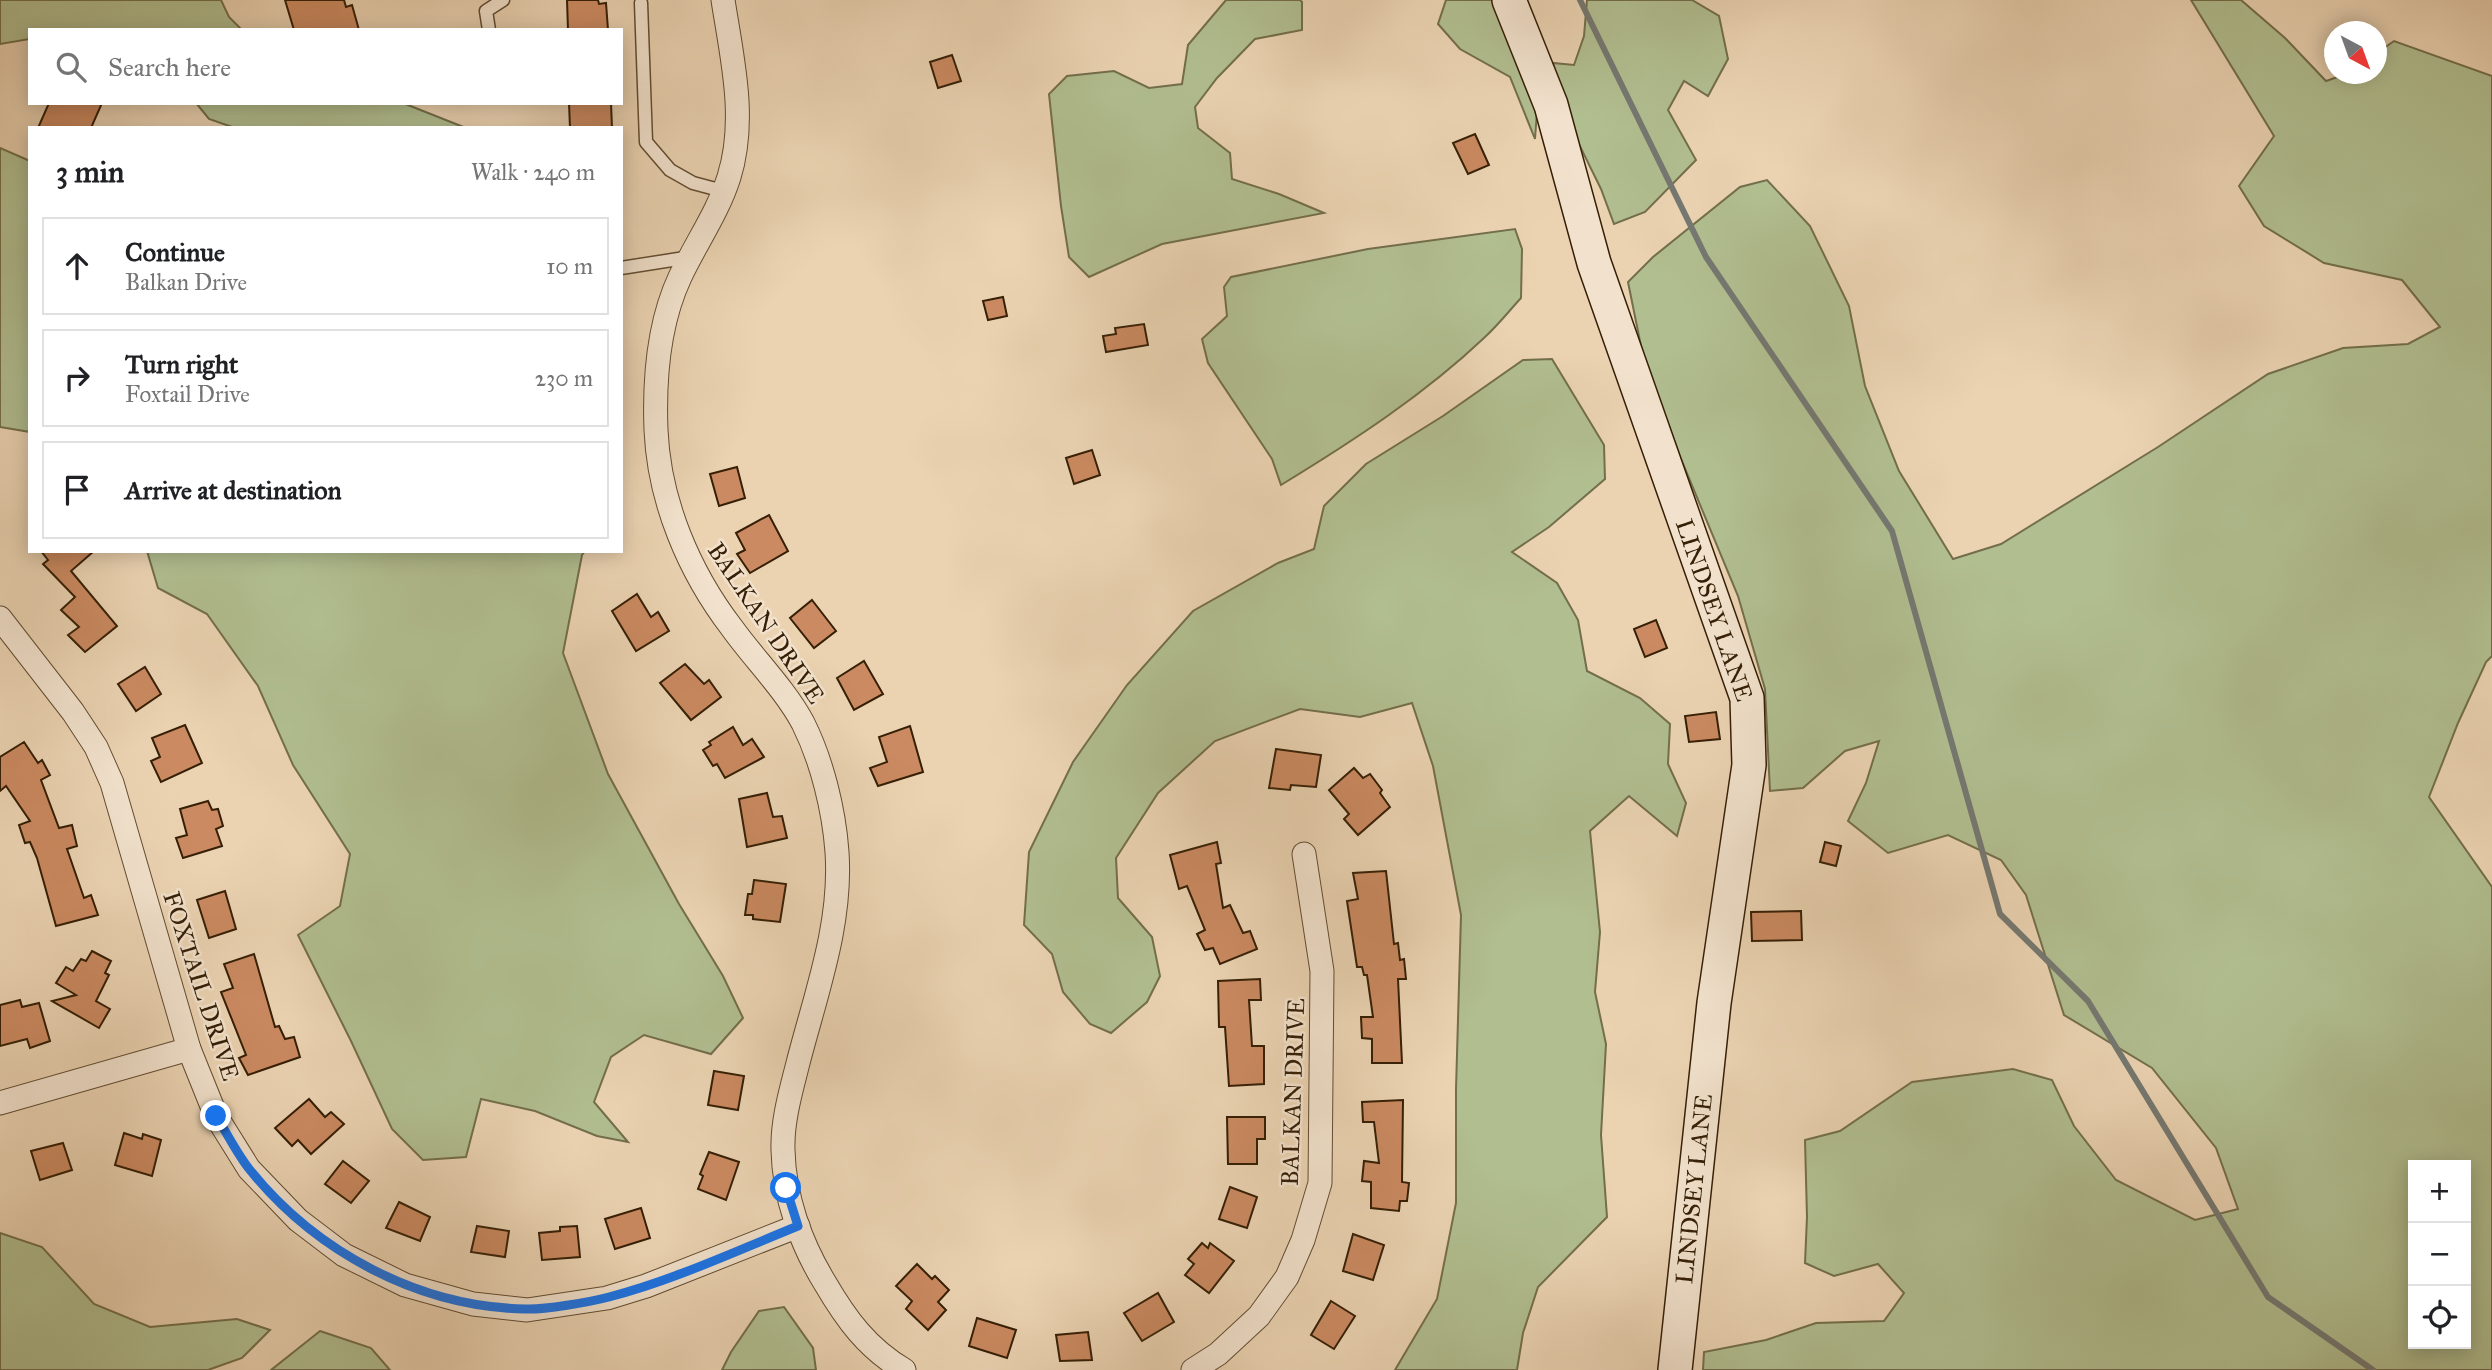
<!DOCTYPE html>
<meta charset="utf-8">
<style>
body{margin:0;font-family:"IM FELL Great Primer",serif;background:#f6f6f6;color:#202124}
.controls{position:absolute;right:21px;bottom:21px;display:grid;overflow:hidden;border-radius:0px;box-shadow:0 4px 18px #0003}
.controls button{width:63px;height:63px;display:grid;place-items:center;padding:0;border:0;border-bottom:2px solid #e0e0e0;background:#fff;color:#202124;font:35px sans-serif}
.compass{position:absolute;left:2324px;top:21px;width:63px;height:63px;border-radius:50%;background:#fff;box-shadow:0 4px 18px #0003;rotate:139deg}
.stop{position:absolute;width:21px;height:21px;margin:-16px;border:5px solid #1a73e8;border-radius:50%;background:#fff}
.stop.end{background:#1a73e8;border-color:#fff;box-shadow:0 2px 7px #0008}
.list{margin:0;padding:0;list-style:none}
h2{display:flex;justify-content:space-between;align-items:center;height:91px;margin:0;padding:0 28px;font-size:30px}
h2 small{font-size:23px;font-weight:400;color:#757577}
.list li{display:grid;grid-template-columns:46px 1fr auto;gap:21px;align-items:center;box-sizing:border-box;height:98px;margin:0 14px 14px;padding:0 14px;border:2px solid #e0e0e0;border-radius:0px}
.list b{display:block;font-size:26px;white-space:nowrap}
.list p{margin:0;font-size:23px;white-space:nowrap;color:#757577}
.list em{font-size:23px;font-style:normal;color:#757577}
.icon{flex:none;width:38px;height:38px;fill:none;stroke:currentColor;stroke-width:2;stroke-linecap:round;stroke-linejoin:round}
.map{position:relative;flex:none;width:2492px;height:1370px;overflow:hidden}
.search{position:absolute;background:#fff;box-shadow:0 4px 18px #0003;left:28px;top:28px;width:595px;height:77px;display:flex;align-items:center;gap:18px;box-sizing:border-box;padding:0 24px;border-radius:0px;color:#757577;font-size:26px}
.panel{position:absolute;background:#fff;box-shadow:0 4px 18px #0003;left:28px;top:126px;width:595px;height:427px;border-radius:0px}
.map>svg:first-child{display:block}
</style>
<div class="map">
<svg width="2492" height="1370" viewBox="0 0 2492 1370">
<rect width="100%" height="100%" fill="#ebd3b2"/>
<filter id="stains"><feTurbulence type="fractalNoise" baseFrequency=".00286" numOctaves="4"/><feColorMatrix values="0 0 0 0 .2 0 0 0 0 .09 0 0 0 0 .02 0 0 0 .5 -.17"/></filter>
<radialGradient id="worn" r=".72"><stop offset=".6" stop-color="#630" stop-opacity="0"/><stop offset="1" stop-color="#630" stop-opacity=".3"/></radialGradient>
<g fill="#b1be90" stroke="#736e4b" stroke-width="2" fill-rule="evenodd">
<polygon points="0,0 221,0 229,17 242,30 30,30 30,39 0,44"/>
<polygon points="1226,0 1300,0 1302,2 1302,30 1255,39 1217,78 1195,107 1198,128 1230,153 1232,179 1279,194 1324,213 1162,244 1089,277 1069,257 1061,206 1049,94 1067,76 1114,71 1149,88 1182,84 1188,45"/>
<polygon points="1446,0 1493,0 1538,98 1535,139 1510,77 1460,49 1438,24"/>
<polygon points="1587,0 1692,0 1719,16 1728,59 1708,96 1684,81 1668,110 1696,160 1645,212 1614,224 1601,189 1569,124 1553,63 1574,65 1584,36"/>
<path d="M2191 0H2241L2285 38 2326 81 2346 74H2376L2377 53 2394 41 2492 76V656L2486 662 2458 723 2429 797 2492 887V1370H1703L1704 1352 1766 1340 1816 1323 1884 1321 1904 1293 1878 1264 1834 1276 1805 1263 1807 1217 1805 1140 1840 1131 1912 1082 2013 1069 2052 1080 2074 1126 2116 1180 2195 1220 2238 1209 2216 1148 2152 1068 2064 1015 2026 895 2001 860 1948 835 1888 853 1848 821 1866 783 1879 741 1845 751 1803 788 1770 791 1765 689 1738 596 1681 459 1643 356 1628 282 1653 257 1740 187 1767 180 1810 226 1849 306 1865 386 1899 471 1953 559 2001 544 2158 447 2268 374 2343 348 2408 344 2440 327 2402 280 2324 263 2264 226 2239 186 2274 136ZM2413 1165H2466V1344H2413Z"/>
<polygon points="196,103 403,103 466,128 235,128 209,119"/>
<polygon points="0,148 30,161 30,432 0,427"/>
<path d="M1515 229 1522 249 1521 298C1509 311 1498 325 1485 337 1424 395 1353 441 1281 485L1272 459 1208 363 1202 339 1227 316 1224 287 1231 277 1368 249Z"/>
<polygon points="1552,359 1604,445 1605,479 1549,527 1512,552 1557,583 1578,620 1587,671 1640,698 1670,724 1668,764 1686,803 1677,836 1629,796 1590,831 1600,932 1595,992 1606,1044 1601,1135 1607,1217 1538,1287 1523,1333 1517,1370 1395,1370 1437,1299 1456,1203 1456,1089 1461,915 1433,766 1412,703 1360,717 1300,709 1215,741 1158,793 1116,858 1118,898 1152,937 1160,976 1147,1002 1111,1033 1090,1024 1063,992 1052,954 1024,925 1029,852 1073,762 1127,685 1193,611 1278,563 1314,549 1324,506 1366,464 1443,416 1523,360"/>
<polygon points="147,551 585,551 582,555 563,653 608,774 679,904 723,976 743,1018 711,1054 644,1035 611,1057 594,1102 628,1142 597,1136 535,1111 481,1099 466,1157 423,1160 392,1129 351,1041 298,935 340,906 350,854 293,765 258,686 207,614 158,588"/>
<polygon points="0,1233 42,1247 94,1304 150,1327 237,1319 270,1330 242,1358 208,1370 0,1370"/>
<polygon points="784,1307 813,1348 816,1370 722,1370 731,1352 759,1311"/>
<polygon points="320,1331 371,1348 390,1370 271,1370"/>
</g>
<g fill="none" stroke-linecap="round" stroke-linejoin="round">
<polyline stroke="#757871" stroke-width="6" points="1580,0 1706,257 1892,531 2000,914 2088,1001 2268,1297 2373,1370"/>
</g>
<g fill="#cb8a61" stroke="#351f06" stroke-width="2">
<polygon points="285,0 344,0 346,7 352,5 359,30 294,30"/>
<polygon points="567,0 598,0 599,4 606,3 608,30 568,30"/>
<polygon points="952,55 961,81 938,88 930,62"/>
<polygon points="49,103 102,103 91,128 38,128"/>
<polygon points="569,103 611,103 612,128 570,128"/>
<polygon points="1475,134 1489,165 1468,174 1453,143"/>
<polygon points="1003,297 1007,316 988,320 983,301"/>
<polygon points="1144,324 1148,345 1106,352 1103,336 1116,334 1115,328"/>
<polygon points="1092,450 1100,475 1074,484 1066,458"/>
<polygon points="737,467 745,498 719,506 710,474"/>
<polygon points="769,515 788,551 750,573 737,554 745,550 736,533"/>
<polygon points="41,551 94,551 71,571 117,626 85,652 68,635 79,627 61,610 75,597 43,564 48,560"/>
<polygon points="637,594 651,617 658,612 669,631 636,651 612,611"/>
<polygon points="812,600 836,631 814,648 790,618"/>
<polygon points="1656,620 1667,648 1645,657 1634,629"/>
<polygon points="864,661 883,694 854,710 837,678"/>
<polygon points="685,664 704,684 709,680 721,697 691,720 660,683"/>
<polygon points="145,667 161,694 136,711 118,684"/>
<polygon points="1716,712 1720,739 1689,742 1685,716"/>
<polygon points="185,725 202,763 161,782 151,761 160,757 152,738"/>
<polygon points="910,726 923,772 878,786 870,768 887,762 879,737"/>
<polygon points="733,727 743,745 752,739 764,757 725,778 717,764 713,766 703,750 711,745 709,742"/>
<polygon points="24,742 38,763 42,760 50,775 41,780 59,828 72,825 77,846 67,849 84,898 91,895 98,915 56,926 37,858 30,842 25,843 19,825 30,821 6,786 0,791 0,757"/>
<polygon points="1276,749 1321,755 1316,787 1291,785 1290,790 1269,788"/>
<polygon points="1354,768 1363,778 1370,774 1382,790 1380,793 1390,807 1358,835 1344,819 1349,814 1329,790"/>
<polygon points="767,793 773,817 782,816 787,838 747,847 739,799"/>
<polygon points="208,801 212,810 218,809 223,826 216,829 222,846 183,858 176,838 187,835 180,809"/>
<polygon points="1217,842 1221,863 1216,864 1223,908 1230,905 1243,933 1250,931 1257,949 1220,964 1213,948 1205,950 1197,934 1205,930 1187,886 1179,889 1170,855"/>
<polygon points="1825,842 1841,846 1836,866 1820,862"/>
<polygon points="1386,871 1394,944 1398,943 1400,960 1404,959 1406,979 1398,979 1402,1063 1372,1063 1372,1039 1362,1038 1361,1017 1373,1017 1367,975 1364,975 1362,967 1357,967 1347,901 1358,899 1353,873"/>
<polygon points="754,880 786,884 780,922 753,919 753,915 745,915 748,894 752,894"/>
<polygon points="225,891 236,929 209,938 197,900"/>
<polygon points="1801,911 1802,940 1752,941 1751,912"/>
<polygon points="92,951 111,961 105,973 109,975 96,1001 110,1009 99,1028 52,1001 76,995 56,983 66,967 73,971 81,959 86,961"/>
<polygon points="254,954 275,1027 279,1026 285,1039 294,1037 300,1057 248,1075 239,1058 246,1055 221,992 233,988 224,964"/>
<polygon points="1260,979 1261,1000 1249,1000 1252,1046 1264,1046 1264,1084 1229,1086 1225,1027 1219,1027 1218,981"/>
<polygon points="20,1000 22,1007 39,1003 50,1041 30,1048 27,1039 0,1046 0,1005"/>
<polygon points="714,1071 744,1076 738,1110 708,1105"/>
<polygon points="309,1099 325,1117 331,1112 344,1124 311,1154 298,1140 292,1146 275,1128"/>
<polygon points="1403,1100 1402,1182 1409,1183 1407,1201 1400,1201 1399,1211 1371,1208 1371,1182 1362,1181 1364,1161 1379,1163 1374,1122 1363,1122 1362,1102"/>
<polygon points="1227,1117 1265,1117 1265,1139 1257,1139 1257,1164 1228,1164"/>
<polygon points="124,1133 142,1139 143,1134 161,1140 152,1176 115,1165"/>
<polygon points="63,1143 72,1170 40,1180 31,1151"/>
<polygon points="709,1152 739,1162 726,1200 698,1189 703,1176 700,1174"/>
<polygon points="343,1161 369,1181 351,1203 325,1184"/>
<polygon points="1230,1187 1257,1197 1247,1228 1219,1219"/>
<polygon points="399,1202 430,1217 420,1241 386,1228"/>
<polygon points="641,1208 650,1238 615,1249 605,1219"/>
<polygon points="477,1226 509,1231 505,1257 471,1252"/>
<polygon points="577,1226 580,1257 542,1260 539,1233 560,1231 560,1227"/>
<polygon points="1353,1234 1384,1245 1373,1280 1343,1271"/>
<polygon points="1202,1243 1208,1248 1210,1243 1234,1261 1209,1293 1185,1275 1194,1264 1188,1259"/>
<polygon points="917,1264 932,1279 935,1276 949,1290 938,1302 946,1310 928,1330 906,1309 912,1301 896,1286"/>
<polygon points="1158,1293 1174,1322 1142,1341 1124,1313"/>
<polygon points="1331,1301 1355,1316 1334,1349 1311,1335"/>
<polygon points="977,1318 1016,1330 1007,1358 969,1346"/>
<polygon points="1088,1332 1092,1360 1060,1361 1056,1335"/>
</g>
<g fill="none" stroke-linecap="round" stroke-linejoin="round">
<g stroke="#624c31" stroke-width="15">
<g id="lane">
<polyline points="641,3 646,142 670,170 693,183 723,191"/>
<polyline points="489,30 486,11 503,0"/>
<polyline points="621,268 691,257"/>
</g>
</g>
<g stroke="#624c31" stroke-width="25">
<g id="street">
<path d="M723 0C732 58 747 119 729 177 718 212 696 243 680 277 658 324 654 378 656 430 659 501 689 572 732 628 755 660 784 688 803 723 822 761 834 810 837 852 842 924 816 993 798 1063 791 1091 782 1121 783 1150 784 1197 801 1244 825 1283 846 1319 867 1348 904 1370"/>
<polyline points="0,618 73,712 96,747 112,783 189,1049 216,1116 249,1169 298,1220 344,1255 405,1285 473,1304 527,1310 607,1298 646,1286 798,1226"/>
<polyline points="0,1103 189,1049"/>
<polyline points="1193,1370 1218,1354 1259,1316 1287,1277 1303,1240 1320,1183 1322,971 1304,854"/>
</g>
</g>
<g stroke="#351f06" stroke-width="36">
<polyline id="secondary" points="1509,0 1551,105 1594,263 1747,698 1749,765 1714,1003 1675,1370"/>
</g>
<use href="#lane" stroke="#f2e2cd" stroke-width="12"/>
<use href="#street" stroke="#f2e2cd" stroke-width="23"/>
<use href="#secondary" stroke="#f2e2cd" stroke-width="33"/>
</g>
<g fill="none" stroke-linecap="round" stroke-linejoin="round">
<path stroke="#1a73e8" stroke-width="9" d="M216 1116C227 1133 237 1154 250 1170 316 1252 419 1307 525 1309 544 1310 590 1302 609 1297 674 1280 736 1251 798 1226L786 1188"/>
</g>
<g text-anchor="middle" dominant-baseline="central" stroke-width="5" stroke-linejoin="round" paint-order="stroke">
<g font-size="24" fill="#351f06" stroke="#f2e2cd">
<text transform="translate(1714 610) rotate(71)">LINDSEY LANE</text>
<text transform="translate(766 623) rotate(56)">BALKAN DRIVE</text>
<text transform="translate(201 986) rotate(72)">FOXTAIL DRIVE</text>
<text transform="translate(1293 1092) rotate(-88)">BALKAN DRIVE</text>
<text transform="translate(1694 1189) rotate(-84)">LINDSEY LANE</text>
</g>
</g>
<rect width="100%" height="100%" filter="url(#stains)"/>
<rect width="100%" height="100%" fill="url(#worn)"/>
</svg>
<div class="controls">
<button>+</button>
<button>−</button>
<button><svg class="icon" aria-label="locate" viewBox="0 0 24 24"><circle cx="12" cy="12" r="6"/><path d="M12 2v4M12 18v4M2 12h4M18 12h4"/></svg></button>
</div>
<svg class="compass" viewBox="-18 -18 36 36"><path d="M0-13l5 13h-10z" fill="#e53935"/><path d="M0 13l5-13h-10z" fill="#757577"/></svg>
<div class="stop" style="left:786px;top:1188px"></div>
<div class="stop end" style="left:216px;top:1116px"></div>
<div class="search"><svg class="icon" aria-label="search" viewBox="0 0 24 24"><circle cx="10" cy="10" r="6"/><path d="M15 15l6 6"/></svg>Search here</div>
<section class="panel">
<h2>3 min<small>Walk · 240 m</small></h2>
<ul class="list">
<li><svg class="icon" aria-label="ahead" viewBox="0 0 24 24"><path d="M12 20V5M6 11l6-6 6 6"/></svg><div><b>Continue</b><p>Balkan Drive</p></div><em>10 m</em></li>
<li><svg class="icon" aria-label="right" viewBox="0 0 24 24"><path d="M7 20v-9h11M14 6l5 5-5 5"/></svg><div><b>Turn right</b><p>Foxtail Drive</p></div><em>230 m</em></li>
<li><svg class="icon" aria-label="arrive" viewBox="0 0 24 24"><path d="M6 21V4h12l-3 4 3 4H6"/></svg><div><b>Arrive at destination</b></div></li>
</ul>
</section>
</div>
